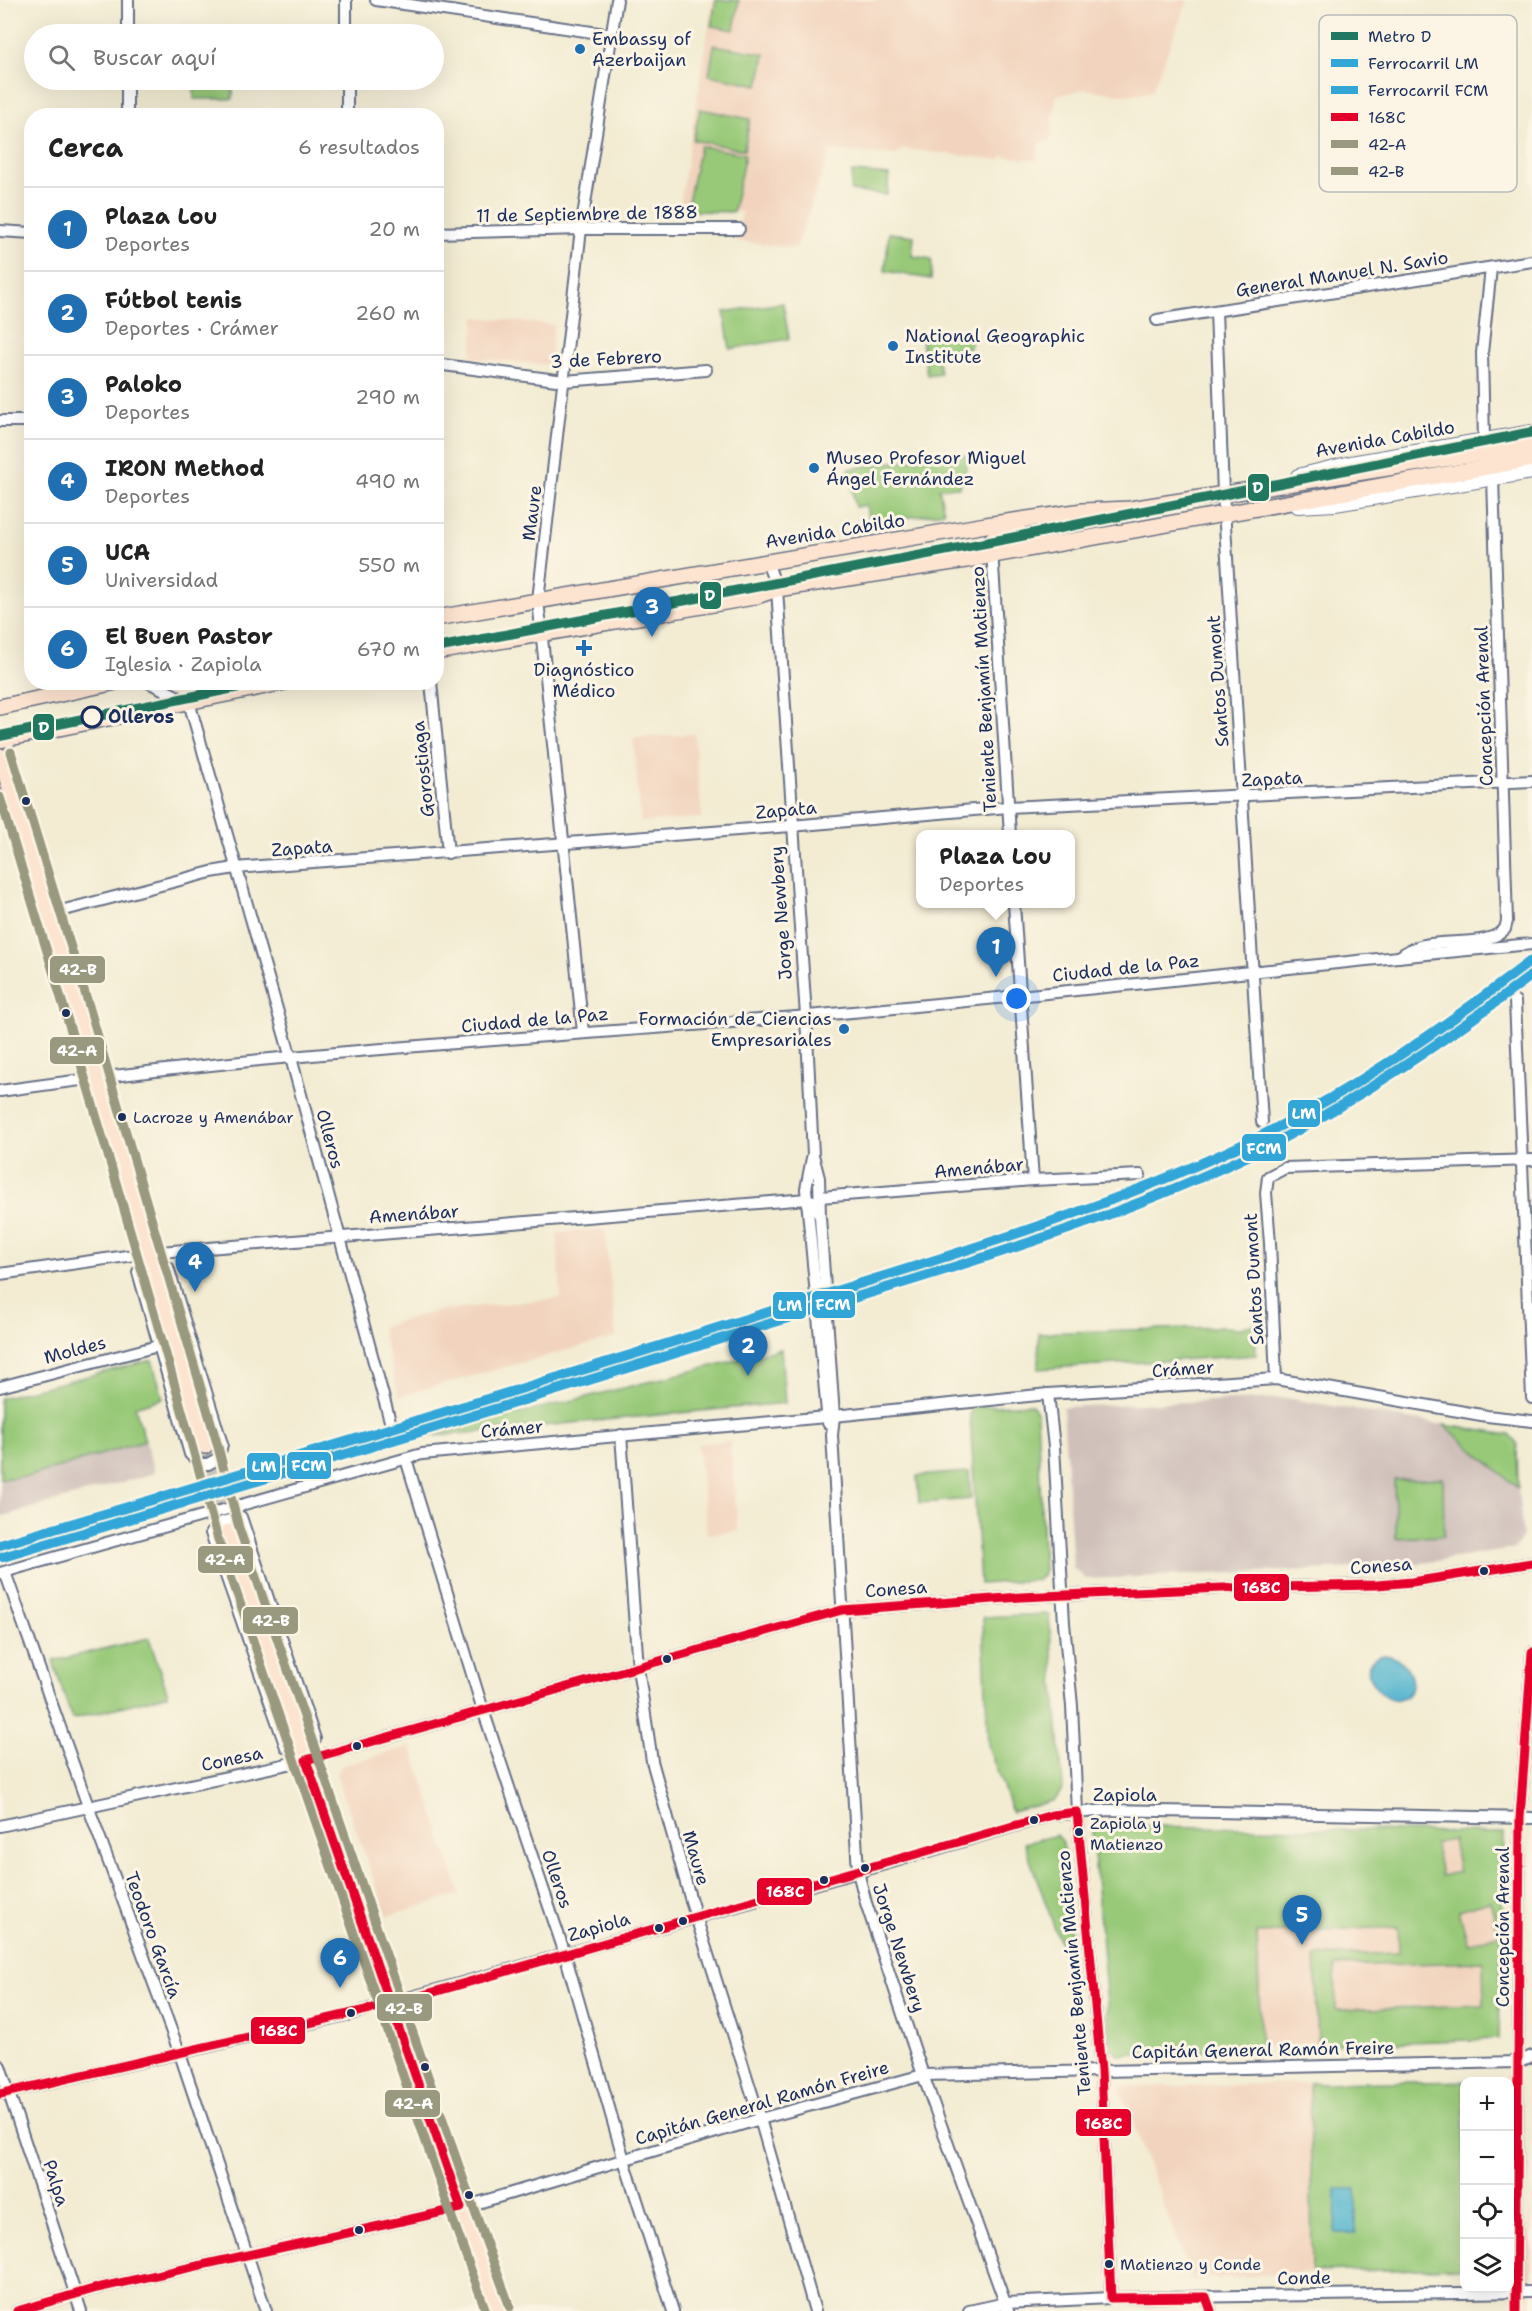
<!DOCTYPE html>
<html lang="es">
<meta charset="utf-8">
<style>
body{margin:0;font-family:"Shantell Sans",sans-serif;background:#f6f6f6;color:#222}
.controls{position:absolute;right:18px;bottom:18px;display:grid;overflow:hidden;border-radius:12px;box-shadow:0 6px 24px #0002}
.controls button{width:54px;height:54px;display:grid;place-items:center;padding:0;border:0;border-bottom:2px solid #e0e0e0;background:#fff;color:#222;font:30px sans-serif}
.you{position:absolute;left:1017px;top:999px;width:21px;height:21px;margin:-15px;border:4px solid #fff;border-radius:50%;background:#1a73e8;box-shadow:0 0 0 9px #1a73e833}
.badge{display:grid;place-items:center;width:39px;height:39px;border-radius:50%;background:#1f6fb2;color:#fff;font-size:20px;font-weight:700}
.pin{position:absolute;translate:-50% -50px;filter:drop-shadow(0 2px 3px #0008)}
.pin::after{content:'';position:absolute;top:32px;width:21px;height:18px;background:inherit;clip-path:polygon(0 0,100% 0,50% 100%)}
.popup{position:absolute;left:916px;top:830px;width:159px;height:78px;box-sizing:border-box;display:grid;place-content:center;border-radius:12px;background:#fff;filter:drop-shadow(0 2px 4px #0005);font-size:20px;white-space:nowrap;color:#767676}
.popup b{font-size:22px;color:#222}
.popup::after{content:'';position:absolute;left:50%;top:100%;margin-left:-12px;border:12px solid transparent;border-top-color:#fff}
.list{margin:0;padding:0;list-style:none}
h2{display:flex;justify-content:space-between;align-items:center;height:78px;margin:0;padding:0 24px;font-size:26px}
h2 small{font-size:20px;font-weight:400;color:#767676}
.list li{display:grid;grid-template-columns:39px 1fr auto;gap:18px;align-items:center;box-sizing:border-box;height:84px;padding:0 24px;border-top:2px solid #e0e0e0}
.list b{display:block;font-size:22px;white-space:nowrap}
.list p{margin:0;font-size:20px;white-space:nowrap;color:#767676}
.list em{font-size:20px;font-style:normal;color:#767676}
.icon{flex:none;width:33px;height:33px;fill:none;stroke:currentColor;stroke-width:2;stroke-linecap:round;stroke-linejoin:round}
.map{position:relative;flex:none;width:1532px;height:2311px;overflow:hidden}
.search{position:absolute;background:#fff;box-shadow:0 6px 24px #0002;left:24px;top:24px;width:420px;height:66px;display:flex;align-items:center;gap:15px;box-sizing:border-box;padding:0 21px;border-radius:33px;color:#767676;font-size:22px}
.panel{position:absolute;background:#fff;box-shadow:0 6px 24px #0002;left:24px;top:108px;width:420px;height:582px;border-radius:24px}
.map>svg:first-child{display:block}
</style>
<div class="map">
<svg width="1532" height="2311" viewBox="0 0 1532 2311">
<rect width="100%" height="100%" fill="#fcf5e5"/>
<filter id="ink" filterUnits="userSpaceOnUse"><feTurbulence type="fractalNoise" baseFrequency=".0167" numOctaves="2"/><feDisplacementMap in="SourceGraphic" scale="12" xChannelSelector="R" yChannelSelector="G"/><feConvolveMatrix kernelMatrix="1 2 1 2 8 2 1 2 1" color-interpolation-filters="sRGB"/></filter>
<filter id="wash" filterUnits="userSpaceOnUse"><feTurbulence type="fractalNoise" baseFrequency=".008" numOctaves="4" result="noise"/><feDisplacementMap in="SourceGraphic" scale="24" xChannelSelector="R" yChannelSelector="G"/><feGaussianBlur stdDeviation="1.35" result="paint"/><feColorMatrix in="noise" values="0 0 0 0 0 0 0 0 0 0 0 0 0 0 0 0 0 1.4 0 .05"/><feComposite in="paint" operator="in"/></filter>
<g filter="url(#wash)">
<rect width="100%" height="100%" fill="#f3ecd3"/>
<g fill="#f2d4be">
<polygon points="713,0 1188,0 1152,91 1127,95 1085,89 1056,96 1050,142 1039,142 1036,160 1002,156 1001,160 904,149 896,155 830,150 796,248 736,241 742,212 679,211"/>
<polygon points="475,317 554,325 550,365 471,358"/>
<polygon points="694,734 702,818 641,822 633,738"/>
<polygon points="605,1229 616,1337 399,1396 381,1327 441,1310 561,1298 557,1233"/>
<polygon points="730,1441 738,1531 707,1534 698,1444"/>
<polygon points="411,1746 460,1894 387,1916 336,1774 342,1766"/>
<polygon points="1100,1825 1504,1833 1499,2039 1261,2047 1119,2055 1111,2048 1092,1832"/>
<polygon points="1310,2083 1312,2272 1192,2280 1119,2087"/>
<polygon points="1532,2098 1532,2280 1527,2276 1531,2208"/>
</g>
<g fill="#cfc0ba">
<polygon points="1286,1398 1444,1425 1518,1488 1523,1537 1514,1549 1403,1566 1086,1579 1073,1568 1063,1407"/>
<polygon points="145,1441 155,1473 0,1517 0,1479 30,1476"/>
</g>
<g fill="#98c978" stroke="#5a7c6b" stroke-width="1.5" fill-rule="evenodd">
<polygon points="716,0 739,0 734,30 711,26"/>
<polygon points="714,45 765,54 759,85 709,75"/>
<rect x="194" y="80" width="39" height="19"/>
<polygon points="700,109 750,119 744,150 693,140"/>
<polygon points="700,146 745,154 733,212 686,211"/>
<polygon points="852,172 889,175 887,195 851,191"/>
<polygon points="889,233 914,236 912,256 931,259 932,266 931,279 885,271"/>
<polygon points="783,303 789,339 730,349 724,312"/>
<polygon points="924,333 973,339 969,348 937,353 940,373 927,375 921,334"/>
<polygon points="958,452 967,457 965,477 959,487 939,488 944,512 869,523 866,505 855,507 849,469"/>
<polygon points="1255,1324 1256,1355 1038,1369 1039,1333 1220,1327 1241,1328"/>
<polygon points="781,1349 785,1403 424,1437"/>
<polygon points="152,1360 163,1398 135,1407 145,1441 30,1476 0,1479 0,1398"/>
<polygon points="1032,1404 1037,1414 1044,1573 1037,1580 980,1584 970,1415 972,1407"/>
<polygon points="1444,1425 1509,1435 1517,1444 1518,1488"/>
<polygon points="969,1472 971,1499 919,1503 917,1476"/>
<polygon points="1443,1478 1444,1536 1396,1538 1394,1480"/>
<polygon points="1046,1614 1049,1616 1063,1788 1055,1800 1012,1812 988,1746 983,1617"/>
<polygon points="149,1638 168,1695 72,1719 53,1661"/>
<path d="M1100 1825 1504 1833 1499 2039 1318 2045 1315 1956 1399 1953 1398 1927 1257 1933 1261 2047 1119 2055 1111 2048 1092 1832ZM1453 1840 1459 1872 1441 1876 1435 1843ZM1490 1901 1499 1934 1468 1943 1459 1910ZM1483 1962 1484 2005 1336 2010 1335 1966Z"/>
<polygon points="1057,1835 1063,1842 1073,1979 1024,1843"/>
<polygon points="1495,2081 1464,2082 1464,2268 1312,2272 1310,2083"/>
</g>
<g fill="#4fb3ce" stroke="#357196" stroke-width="1.5">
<path d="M1385 1655C1403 1658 1412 1669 1412 1687 1396 1727 1341 1660 1385 1655Z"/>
<polygon points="1336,2189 1356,2189 1356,2233 1335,2233"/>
</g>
</g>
<g filter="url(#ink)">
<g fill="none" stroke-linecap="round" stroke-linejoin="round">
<polyline stroke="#c8c6bc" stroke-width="15" stroke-dasharray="15 8" stroke-linecap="butt" points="205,1446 228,1532"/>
<g stroke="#677187" stroke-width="14">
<g id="minor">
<polyline points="346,0 346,34"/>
<polyline points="376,0 612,35"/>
<polyline points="128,34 128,0"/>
<polyline points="347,80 347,116"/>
<polyline points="127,116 127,80"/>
<polyline points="0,231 32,233"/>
<polyline points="436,233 581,229 739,229"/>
<polyline points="1216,311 1223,493 1262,1122"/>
<polyline points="1157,320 1532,261"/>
<polyline points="436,364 564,381 706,370"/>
<polyline points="0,421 32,421"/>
<polyline points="1484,441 1482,353 1491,268"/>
<polyline points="992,550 1010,834"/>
<polyline points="767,562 777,589 806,1016 813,1155 819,1178 820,1217 834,1416 832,1435 858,1872 866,1903 923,2075 1008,2311"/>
<polyline points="148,682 189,702 291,1058 390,1421"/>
<polyline points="431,682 448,853"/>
<polyline points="1014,904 1033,1180"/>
<polyline points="49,914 211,872 235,868 791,826 1008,807 1532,781"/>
<path d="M1399 957C1407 951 1415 947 1424 945 1448 939 1488 947 1505 929L1507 921 1493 478"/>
<polyline points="1515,1001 1532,1398"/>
<polyline points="583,1032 538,600 581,229 617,0"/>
<path d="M0 1091C268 1052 539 1038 808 1016 1050 995 1291 966 1532 944"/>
<polyline points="812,1158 806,1189 828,1423"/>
<polyline points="820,1197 1033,1180 1140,1175"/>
<polygon points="148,1253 168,1267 222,1444 219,1458 208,1464 200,1464 190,1454 138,1272"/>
<polyline points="0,1274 148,1253 807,1199 813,1201 818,1213"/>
<polyline points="1276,1379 1270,1243 1266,1193 1268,1177 1285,1168 1532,1160"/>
<polyline points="0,1387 158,1346"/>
<polyline points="1048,1394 1054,1447 1064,1623 1072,1706 1077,1812 1101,2070 1111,2298"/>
<polyline points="834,1416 1048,1394 1276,1379 1487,1416 1532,1421"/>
<polyline points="621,1435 638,1668 652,1761 691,1901 760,2119 815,2311"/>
<polyline points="406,1459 483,1710 565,1954 624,2160 673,2311"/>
<polyline points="241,1517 315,1739 306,1760"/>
<path d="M242 1523C228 1517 219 1521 211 1533L286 1747 306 1760"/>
<polyline points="5,1572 88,1806 180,2054 266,2311"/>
<polyline points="0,1573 422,1454 826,1417"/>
<polyline points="0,1826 306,1760 842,1610 1021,1597 1222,1588 1377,1585 1412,1582 1532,1563"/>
<polyline points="0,2066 81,2311"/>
<polyline points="0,2094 351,2014 858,1872 1052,1815 1108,1810 1532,1818"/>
<polyline points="1206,2297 1211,2311"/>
<polyline points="17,2311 97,2288 461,2208 760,2119 923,2075 1518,2062 1532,2056"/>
<polyline points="969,2311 1006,2303 1111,2298 1532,2292"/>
<polyline points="1516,2311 1520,1818 1532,1652"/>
</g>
</g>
<g stroke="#677187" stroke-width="16">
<g id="tertiary">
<polyline points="1298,476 1351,463 1532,432"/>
<polyline points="1298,506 1335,504 1532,472"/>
</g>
</g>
<g stroke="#677187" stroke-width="18">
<g id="secondary">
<polyline points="990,542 996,535 1018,530"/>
<polyline points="436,618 986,525 1083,511 1130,509 1532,445"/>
<polyline points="436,652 754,597 777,589 966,560 1532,459"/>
<polyline points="0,707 116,682"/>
<polyline points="0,740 285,682"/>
<polyline points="0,756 78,1010 96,1077 205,1446"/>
<polyline points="228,1532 461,2208 499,2311"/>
</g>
</g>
<use href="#minor" stroke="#fff" stroke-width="10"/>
<use href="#tertiary" stroke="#fff" stroke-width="14"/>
<use href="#secondary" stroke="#fde4d0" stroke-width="15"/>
<g stroke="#fcf5e5" stroke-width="14">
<g id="bus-1">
<polyline points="0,2094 392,2004 1052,1815 1077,1812 1101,2070 1111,2298 1206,2297 1211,2311"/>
<polyline points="17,2311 97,2288 461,2208 306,1760 842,1610 1021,1597 1222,1588 1377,1585 1412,1582 1532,1563"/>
<polyline points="1516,2311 1520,1818 1532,1652"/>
</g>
</g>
<g stroke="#fcf5e5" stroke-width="14">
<path id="bus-2" d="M0 797C75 1042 149 1288 217 1536L450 2212 486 2311"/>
</g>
<g stroke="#fcf5e5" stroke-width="14">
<polyline id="bus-3" points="11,752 89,1006 217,1443 239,1528 472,2204 510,2307"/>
</g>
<use href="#bus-1" stroke="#e4002b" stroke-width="9"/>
<use href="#bus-2" stroke="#98997e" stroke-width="9"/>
<use href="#bus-3" stroke="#98997e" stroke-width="9"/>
<g stroke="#fcf5e5" stroke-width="15">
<path id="rail-1" d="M0 1545C244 1473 488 1400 730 1324 903 1269 1081 1221 1246 1143 1349 1094 1442 1029 1532 960"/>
</g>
<g stroke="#fcf5e5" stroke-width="15">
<path id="rail-2" d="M3 1557C249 1483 495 1411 739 1333 912 1279 1090 1232 1254 1153 1353 1104 1444 1042 1532 975"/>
</g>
<use href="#rail-1" stroke="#33a6d8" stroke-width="10"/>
<use href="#rail-2" stroke="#33a6d8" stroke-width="10"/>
<g stroke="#fcf5e5" stroke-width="15">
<g id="metro-1">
<polyline points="436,648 1011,538 1532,432"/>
<polyline points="0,736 264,682"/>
</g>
</g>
<use href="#metro-1" stroke="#217861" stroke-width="10"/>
</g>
</g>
<g fill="#1f6fb2" stroke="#fcf5e5" stroke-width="2">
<circle cx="580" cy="49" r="6"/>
<circle cx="893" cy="346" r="6"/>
<circle cx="814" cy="468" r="6"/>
<path d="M581 639h6v6h6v6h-6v6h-6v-6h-6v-6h6z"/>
<circle cx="844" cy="1029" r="6"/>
</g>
<circle fill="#fcf5e5" stroke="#1b2f5e" stroke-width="3" cx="92" cy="717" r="10"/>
<g fill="#1b2f5e" stroke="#fcf5e5" stroke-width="2">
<circle cx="26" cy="801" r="5"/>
<circle cx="66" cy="1013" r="5"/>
<circle cx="122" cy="1117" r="5"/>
<circle cx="1484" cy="1571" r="5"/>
<circle cx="667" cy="1659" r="5"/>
<circle cx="357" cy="1746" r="5"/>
<circle cx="1034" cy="1820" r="5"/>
<circle cx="1079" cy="1832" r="5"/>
<circle cx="865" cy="1868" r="5"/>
<circle cx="824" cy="1880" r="5"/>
<circle cx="683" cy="1921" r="5"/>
<circle cx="659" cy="1928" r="5"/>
<circle cx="351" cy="2013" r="5"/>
<circle cx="425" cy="2067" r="5"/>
<circle cx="469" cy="2195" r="5"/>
<circle cx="359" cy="2230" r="5"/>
<circle cx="1109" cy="2264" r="5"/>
</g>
<g text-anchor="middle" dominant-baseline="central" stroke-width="6" stroke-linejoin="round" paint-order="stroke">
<g font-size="16" fill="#1b2f5e" stroke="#fcf5e5" text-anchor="start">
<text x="133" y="1117">Lacroze y Amenábar</text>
<text x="1090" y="1823">Zapiola y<tspan x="1090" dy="21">Matienzo</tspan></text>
<text x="1120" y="2264">Matienzo y Conde</text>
</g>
<g font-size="18" fill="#1b2f5e" stroke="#fcf5e5" text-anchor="start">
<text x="592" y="39">Embassy of<tspan x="592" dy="21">Azerbaijan</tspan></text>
<text x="905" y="336">National Geographic<tspan x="905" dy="21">Institute</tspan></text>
<text x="826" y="458">Museo Profesor Miguel<tspan x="826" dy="21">Ángel Fernández</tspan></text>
<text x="584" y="670" text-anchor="middle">Diagnóstico<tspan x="584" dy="21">Médico</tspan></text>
<text x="832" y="1019" text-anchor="end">Formación de Ciencias<tspan x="832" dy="21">Empresariales</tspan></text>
</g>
<g font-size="18" fill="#1b2f5e" stroke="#fcf5e5">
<text transform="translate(587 214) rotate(-1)">11 de Septiembre de 1888</text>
<text transform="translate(1342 274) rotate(-9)">General Manuel N. Savio</text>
<text transform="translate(606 359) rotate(-3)">3 de Febrero</text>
<text transform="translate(1385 439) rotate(-10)">Avenida Cabildo</text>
<text transform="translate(532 513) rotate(-83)">Maure</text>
<text transform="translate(835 531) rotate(-9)">Avenida Cabildo</text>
<text transform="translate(1218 681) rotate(-94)">Santos Dumont</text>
<text transform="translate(984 689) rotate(-93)">Teniente Benjamín Matienzo</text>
<text transform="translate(1484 706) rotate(-92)">Concepción Arenal</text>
<text transform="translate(423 769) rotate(-96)">Gorostiaga</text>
<text transform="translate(1272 779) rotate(-3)">Zapata</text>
<text transform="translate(786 810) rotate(-5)">Zapata</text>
<text transform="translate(302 848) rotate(-4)">Zapata</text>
<text transform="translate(781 913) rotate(-94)">Jorge Newbery</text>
<text transform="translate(1126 968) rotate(-6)">Ciudad de la Paz</text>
<text transform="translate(535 1020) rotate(-5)">Ciudad de la Paz</text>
<text transform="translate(330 1139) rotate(75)">Olleros</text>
<text transform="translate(979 1168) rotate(-5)">Amenábar</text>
<text transform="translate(414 1214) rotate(-4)">Amenábar</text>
<text transform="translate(1254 1279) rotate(-93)">Santos Dumont</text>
<text transform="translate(75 1350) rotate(-15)">Moldes</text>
<text transform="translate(1183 1369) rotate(-4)">Crámer</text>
<text transform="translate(512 1429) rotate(-5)">Crámer</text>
<text transform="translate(1381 1566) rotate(-4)">Conesa</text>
<text transform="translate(896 1589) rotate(-4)">Conesa</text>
<text transform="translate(232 1759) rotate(-12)">Conesa</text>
<text x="1125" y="1795">Zapiola</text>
<text transform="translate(696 1858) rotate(74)">Maure</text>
<text transform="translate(557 1879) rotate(71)">Olleros</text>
<text transform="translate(599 1927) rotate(-16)">Zapiola</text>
<text transform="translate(1503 1927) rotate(-90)">Concepción Arenal</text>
<text transform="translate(153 1935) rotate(70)">Teodoro García</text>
<text transform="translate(899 1948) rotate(72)">Jorge Newbery</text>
<text transform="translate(1074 1973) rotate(-95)">Teniente Benjamín Matienzo</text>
<text transform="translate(1263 2050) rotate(-1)">Capitán General Ramón Freire</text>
<text transform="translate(762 2103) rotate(-16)">Capitán General Ramón Freire</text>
<text transform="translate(56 2183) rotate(72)">Palpa</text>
<text transform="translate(1304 2278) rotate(-1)">Conde</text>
</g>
<g font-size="18" font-weight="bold" fill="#1b2f5e" stroke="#fcf5e5" text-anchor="start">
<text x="108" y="717">Olleros</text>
</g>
</g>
<rect x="1319" y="15" width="198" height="177" rx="9" fill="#fcf5e5" stroke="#b8babc" stroke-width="1.5"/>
<rect x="1331" y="32" width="27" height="8" fill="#217861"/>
<rect x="1331" y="59" width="27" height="8" fill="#33a6d8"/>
<rect x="1331" y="86" width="27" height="8" fill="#33a6d8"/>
<rect x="1331" y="113" width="27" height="8" fill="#e4002b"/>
<rect x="1331" y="140" width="27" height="8" fill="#98997e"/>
<rect x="1331" y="167" width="27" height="8" fill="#98997e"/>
<g font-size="16" fill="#1b2f5e">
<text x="1368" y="42">Metro D</text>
<text x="1368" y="69">Ferrocarril LM</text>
<text x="1368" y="96">Ferrocarril FCM</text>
<text x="1368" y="123">168C</text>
<text x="1368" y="150">42-A</text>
<text x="1368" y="177">42-B</text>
</g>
<g stroke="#fcf5e5" stroke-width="2">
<rect x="1247" y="473" width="23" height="29" rx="6" fill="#217861"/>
<rect x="699" y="581" width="23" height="29" rx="6" fill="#217861"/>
<rect x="32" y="713" width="23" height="28" rx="6" fill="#217861"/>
<rect x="49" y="955" width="57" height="29" rx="6" fill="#98997e"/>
<rect x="49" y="1036" width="56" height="29" rx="6" fill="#98997e"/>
<rect x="1287" y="1099" width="34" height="29" rx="6" fill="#33a6d8"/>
<rect x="1241" y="1133" width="46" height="29" rx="6" fill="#33a6d8"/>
<rect x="811" y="1290" width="45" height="29" rx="6" fill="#33a6d8"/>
<rect x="772" y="1291" width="35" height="29" rx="6" fill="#33a6d8"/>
<rect x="286" y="1451" width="46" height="29" rx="6" fill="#33a6d8"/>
<rect x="246" y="1452" width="35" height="29" rx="6" fill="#33a6d8"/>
<rect x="197" y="1545" width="57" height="29" rx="6" fill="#98997e"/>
<rect x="1233" y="1573" width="57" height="29" rx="6" fill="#e4002b"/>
<rect x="242" y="1606" width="57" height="29" rx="6" fill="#98997e"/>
<rect x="756" y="1877" width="57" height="29" rx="6" fill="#e4002b"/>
<rect x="376" y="1993" width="57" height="29" rx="6" fill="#98997e"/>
<rect x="250" y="2016" width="56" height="29" rx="6" fill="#e4002b"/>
<rect x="384" y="2089" width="57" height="29" rx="6" fill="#98997e"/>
<rect x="1075" y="2108" width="57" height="29" rx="6" fill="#e4002b"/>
</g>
<g font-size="16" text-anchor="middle" font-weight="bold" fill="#fff">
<text x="1258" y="493">D</text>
<text x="710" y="601">D</text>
<text x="44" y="733">D</text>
<text x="78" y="975">42-B</text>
<text x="77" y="1056">42-A</text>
<text x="1304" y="1119">LM</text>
<text x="1264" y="1154">FCM</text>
<text x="833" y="1310">FCM</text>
<text x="790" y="1311">LM</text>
<text x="309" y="1471">FCM</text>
<text x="264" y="1472">LM</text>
<text x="225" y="1565">42-A</text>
<text x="1261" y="1593">168C</text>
<text x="271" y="1626">42-B</text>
<text x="785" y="1897">168C</text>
<text x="404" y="2014">42-B</text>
<text x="278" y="2036">168C</text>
<text x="413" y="2109">42-A</text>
<text x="1103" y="2129">168C</text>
</g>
</svg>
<div class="controls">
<button>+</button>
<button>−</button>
<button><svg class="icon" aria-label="locate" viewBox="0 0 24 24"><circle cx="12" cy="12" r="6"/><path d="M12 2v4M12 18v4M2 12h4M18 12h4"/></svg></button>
<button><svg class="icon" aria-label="layers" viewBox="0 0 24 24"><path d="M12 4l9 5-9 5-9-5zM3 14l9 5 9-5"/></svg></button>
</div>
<div class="you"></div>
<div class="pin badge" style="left:996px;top:977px">1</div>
<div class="popup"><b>Plaza Lou</b>Deportes</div>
<div class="pin badge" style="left:748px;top:1376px">2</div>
<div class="pin badge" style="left:652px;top:637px">3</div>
<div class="pin badge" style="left:195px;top:1292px">4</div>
<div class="pin badge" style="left:1302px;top:1945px">5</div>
<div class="pin badge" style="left:340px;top:1988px">6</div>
<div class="search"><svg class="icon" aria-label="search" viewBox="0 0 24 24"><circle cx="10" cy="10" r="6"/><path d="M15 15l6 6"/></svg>Buscar aquí</div>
<section class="panel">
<h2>Cerca<small>6 resultados</small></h2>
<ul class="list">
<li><span class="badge">1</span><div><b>Plaza Lou</b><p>Deportes</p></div><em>20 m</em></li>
<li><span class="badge">2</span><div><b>Fútbol tenis</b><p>Deportes · Crámer</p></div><em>260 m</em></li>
<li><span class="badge">3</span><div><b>Paloko</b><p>Deportes</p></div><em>290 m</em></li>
<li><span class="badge">4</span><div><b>IRON Method</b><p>Deportes</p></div><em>490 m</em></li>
<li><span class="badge">5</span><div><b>UCA</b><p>Universidad</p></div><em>550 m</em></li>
<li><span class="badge">6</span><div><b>El Buen Pastor</b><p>Iglesia · Zapiola</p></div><em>670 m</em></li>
</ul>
</section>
</div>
